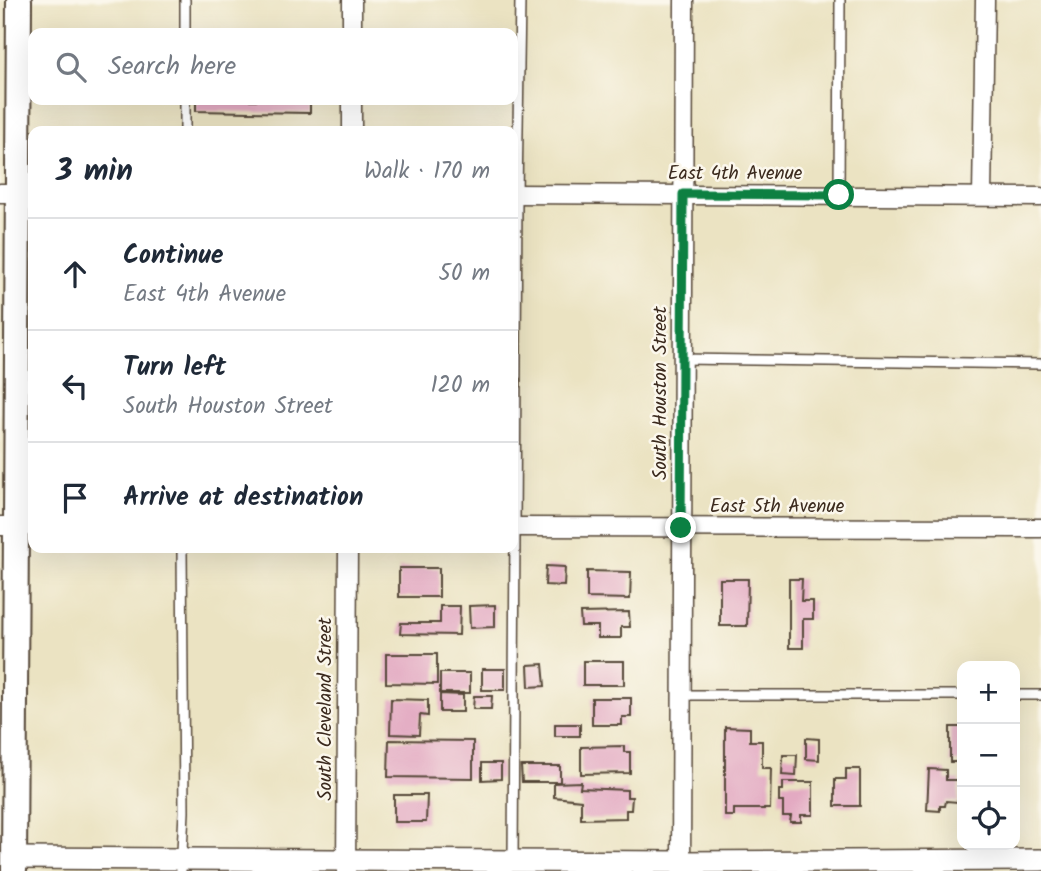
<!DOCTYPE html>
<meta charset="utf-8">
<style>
body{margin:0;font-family:Kalam,sans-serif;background:#f2f2f3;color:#1f2937}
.controls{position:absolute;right:21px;bottom:21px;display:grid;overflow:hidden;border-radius:14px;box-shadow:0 7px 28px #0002}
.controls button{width:63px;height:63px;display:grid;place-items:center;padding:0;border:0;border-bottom:2px solid #e0e1e3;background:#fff;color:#1f2937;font:35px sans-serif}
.stop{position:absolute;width:21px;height:21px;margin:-16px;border:5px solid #0b8043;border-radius:50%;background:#fff}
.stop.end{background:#0b8043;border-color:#fff;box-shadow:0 2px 7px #0008}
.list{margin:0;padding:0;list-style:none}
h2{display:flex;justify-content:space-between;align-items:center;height:91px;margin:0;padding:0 28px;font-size:30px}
h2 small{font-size:23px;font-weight:400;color:#747a83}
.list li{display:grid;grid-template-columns:46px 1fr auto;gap:21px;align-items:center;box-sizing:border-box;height:112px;padding:0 28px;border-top:2px solid #e0e1e3}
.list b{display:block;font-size:26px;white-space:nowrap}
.list p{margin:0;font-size:23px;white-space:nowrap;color:#747a83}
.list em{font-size:23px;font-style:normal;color:#747a83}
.icon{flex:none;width:38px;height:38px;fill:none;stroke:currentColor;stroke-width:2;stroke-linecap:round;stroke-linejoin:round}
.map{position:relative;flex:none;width:1041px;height:871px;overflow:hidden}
.search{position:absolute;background:#fff;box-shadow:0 7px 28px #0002;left:28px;top:28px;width:490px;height:77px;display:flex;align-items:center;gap:18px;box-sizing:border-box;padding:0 24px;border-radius:14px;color:#747a83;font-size:26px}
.panel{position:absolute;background:#fff;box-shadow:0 7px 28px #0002;left:28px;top:126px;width:490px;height:427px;border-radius:14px}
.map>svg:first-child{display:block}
</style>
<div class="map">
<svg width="1041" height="871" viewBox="0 0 1041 871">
<rect width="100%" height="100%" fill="#fbf7ec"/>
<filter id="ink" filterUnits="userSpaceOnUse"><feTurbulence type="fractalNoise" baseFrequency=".0143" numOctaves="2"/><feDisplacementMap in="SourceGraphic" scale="14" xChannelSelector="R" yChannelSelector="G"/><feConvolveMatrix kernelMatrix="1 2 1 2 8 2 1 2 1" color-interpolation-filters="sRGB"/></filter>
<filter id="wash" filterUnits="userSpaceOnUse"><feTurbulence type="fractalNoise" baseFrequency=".00686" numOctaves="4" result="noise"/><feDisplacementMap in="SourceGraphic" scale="28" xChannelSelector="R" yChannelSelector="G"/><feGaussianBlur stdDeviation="1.57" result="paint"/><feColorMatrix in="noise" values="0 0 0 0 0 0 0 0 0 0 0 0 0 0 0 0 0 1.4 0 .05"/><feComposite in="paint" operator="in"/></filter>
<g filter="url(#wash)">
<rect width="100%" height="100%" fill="#ebe3c2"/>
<g id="blocks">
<g fill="#e3aac2">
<polygon points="196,100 310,100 310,113 196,111"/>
<polygon points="546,566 565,567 564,586 545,585"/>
<rect x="399" y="568" width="40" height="29"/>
<polygon points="587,571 631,572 630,599 587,598"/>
<polygon points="720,579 748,579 747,626 720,626"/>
<polygon points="789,579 802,579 801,601 813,601 813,619 803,619 803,648 789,648"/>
<polygon points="495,605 495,627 470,628 469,606"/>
<polygon points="440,606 460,606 459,635 400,634 401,623 440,623"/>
<polygon points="629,612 630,627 621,627 621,638 598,638 598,626 581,626 580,613"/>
<polygon points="386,654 437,654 437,684 386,683"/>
<rect x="583" y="661" width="41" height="24"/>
<polygon points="543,664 545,686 529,687 528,665"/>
<rect x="482" y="669" width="23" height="21"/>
<rect x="440" y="673" width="30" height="20"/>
<polygon points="440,694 463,695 463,712 440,712"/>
<polygon points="474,696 492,696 491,709 473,709"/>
<polygon points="592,698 631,698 631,717 622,717 622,725 592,725"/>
<polygon points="391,699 428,700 428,716 420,715 419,735 390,734"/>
<rect x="555" y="724" width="25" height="12"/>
<polygon points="725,727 750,728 750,741 762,741 762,768 771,768 770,809 734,809 734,816 725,816"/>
<rect x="950" y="727" width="12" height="35"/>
<polygon points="806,738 819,739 819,760 806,759"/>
<polygon points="389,740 473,741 473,778 388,777"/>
<polygon points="624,746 624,752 630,752 630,773 581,774 581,747"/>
<polygon points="783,755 797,755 796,776 782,775"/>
<polygon points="482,763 501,763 501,779 482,780"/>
<polygon points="521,766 560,766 560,782 522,782"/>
<polygon points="846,769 860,769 860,806 835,806 835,779 846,779"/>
<polygon points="929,769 946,770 946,780 959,780 958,802 946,801 945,806 940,806 940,811 927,810"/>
<polygon points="581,782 580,788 627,790 627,797 632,797 631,810 626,810 626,818 581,819 581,800 554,797 554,783"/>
<polygon points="783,782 813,782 813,815 801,815 801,822 790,822 791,816 783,816 783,802 779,802 779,790 783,790"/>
<polygon points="394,795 427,795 426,822 394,822"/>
</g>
</g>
</g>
<g filter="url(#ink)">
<use href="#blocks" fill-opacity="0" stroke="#554637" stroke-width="2"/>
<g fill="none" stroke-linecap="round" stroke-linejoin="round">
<g stroke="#554637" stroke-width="12">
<g id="service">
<polyline points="185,33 185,0"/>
<polyline points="185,131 185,100"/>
<polyline points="839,195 840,0"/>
<polyline points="682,359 1041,364"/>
<polyline points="682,695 962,695"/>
<polyline points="1015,695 1041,695"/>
<polyline points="513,862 517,194 520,0"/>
<polyline points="181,871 184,812 182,548"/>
</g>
</g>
<g stroke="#554637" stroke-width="21">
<g id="minor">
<polyline points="352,0 352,33"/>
<polyline points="352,100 352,131"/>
<polyline points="0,193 33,193"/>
<polyline points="513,194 1041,197"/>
<polyline points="982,196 985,0"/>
<polyline points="0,526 33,526"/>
<polyline points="513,527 1041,528"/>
<polyline points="346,871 348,548"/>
<polyline points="681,871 684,0"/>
</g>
</g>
<g stroke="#554637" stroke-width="24">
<polyline id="tertiary" points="14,858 681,862 1041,860"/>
</g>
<g stroke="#554637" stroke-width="28">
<polyline id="secondary" points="14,871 19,0"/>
</g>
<use href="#service" stroke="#fff" stroke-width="9"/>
<use href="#minor" stroke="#fff" stroke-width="18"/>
<use href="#tertiary" stroke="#fff" stroke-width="21"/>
<use href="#secondary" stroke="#fff" stroke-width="24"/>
</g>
</g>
<g fill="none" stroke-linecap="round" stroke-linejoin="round" filter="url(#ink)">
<polyline stroke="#0b8043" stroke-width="9" points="681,528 683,194 839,195"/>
</g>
<g text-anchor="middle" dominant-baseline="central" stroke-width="5" stroke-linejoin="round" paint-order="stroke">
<g font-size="19" fill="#3b2a1e" stroke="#fbf7ec">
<text x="735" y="174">East 4th Avenue</text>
<text transform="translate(661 393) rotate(-90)">South Houston Street</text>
<text x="777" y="507">East 5th Avenue</text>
<text transform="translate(326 709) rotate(-90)">South Cleveland Street</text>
</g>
</g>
</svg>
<div class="controls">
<button>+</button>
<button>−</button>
<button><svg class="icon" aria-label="locate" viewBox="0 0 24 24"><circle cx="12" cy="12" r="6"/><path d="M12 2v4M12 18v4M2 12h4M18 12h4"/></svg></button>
</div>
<div class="stop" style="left:839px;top:195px"></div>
<div class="stop end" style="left:681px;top:528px"></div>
<div class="search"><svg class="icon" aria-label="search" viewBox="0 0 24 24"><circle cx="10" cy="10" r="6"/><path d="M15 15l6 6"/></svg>Search here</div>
<section class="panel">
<h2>3 min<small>Walk · 170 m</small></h2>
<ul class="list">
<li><svg class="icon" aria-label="ahead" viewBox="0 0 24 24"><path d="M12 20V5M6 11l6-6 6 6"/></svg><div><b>Continue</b><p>East 4th Avenue</p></div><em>50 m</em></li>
<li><svg class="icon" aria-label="left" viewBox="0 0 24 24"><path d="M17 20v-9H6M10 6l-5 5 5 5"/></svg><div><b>Turn left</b><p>South Houston Street</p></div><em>120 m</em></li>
<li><svg class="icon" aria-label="arrive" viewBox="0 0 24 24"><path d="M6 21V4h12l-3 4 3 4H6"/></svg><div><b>Arrive at destination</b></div></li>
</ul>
</section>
</div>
